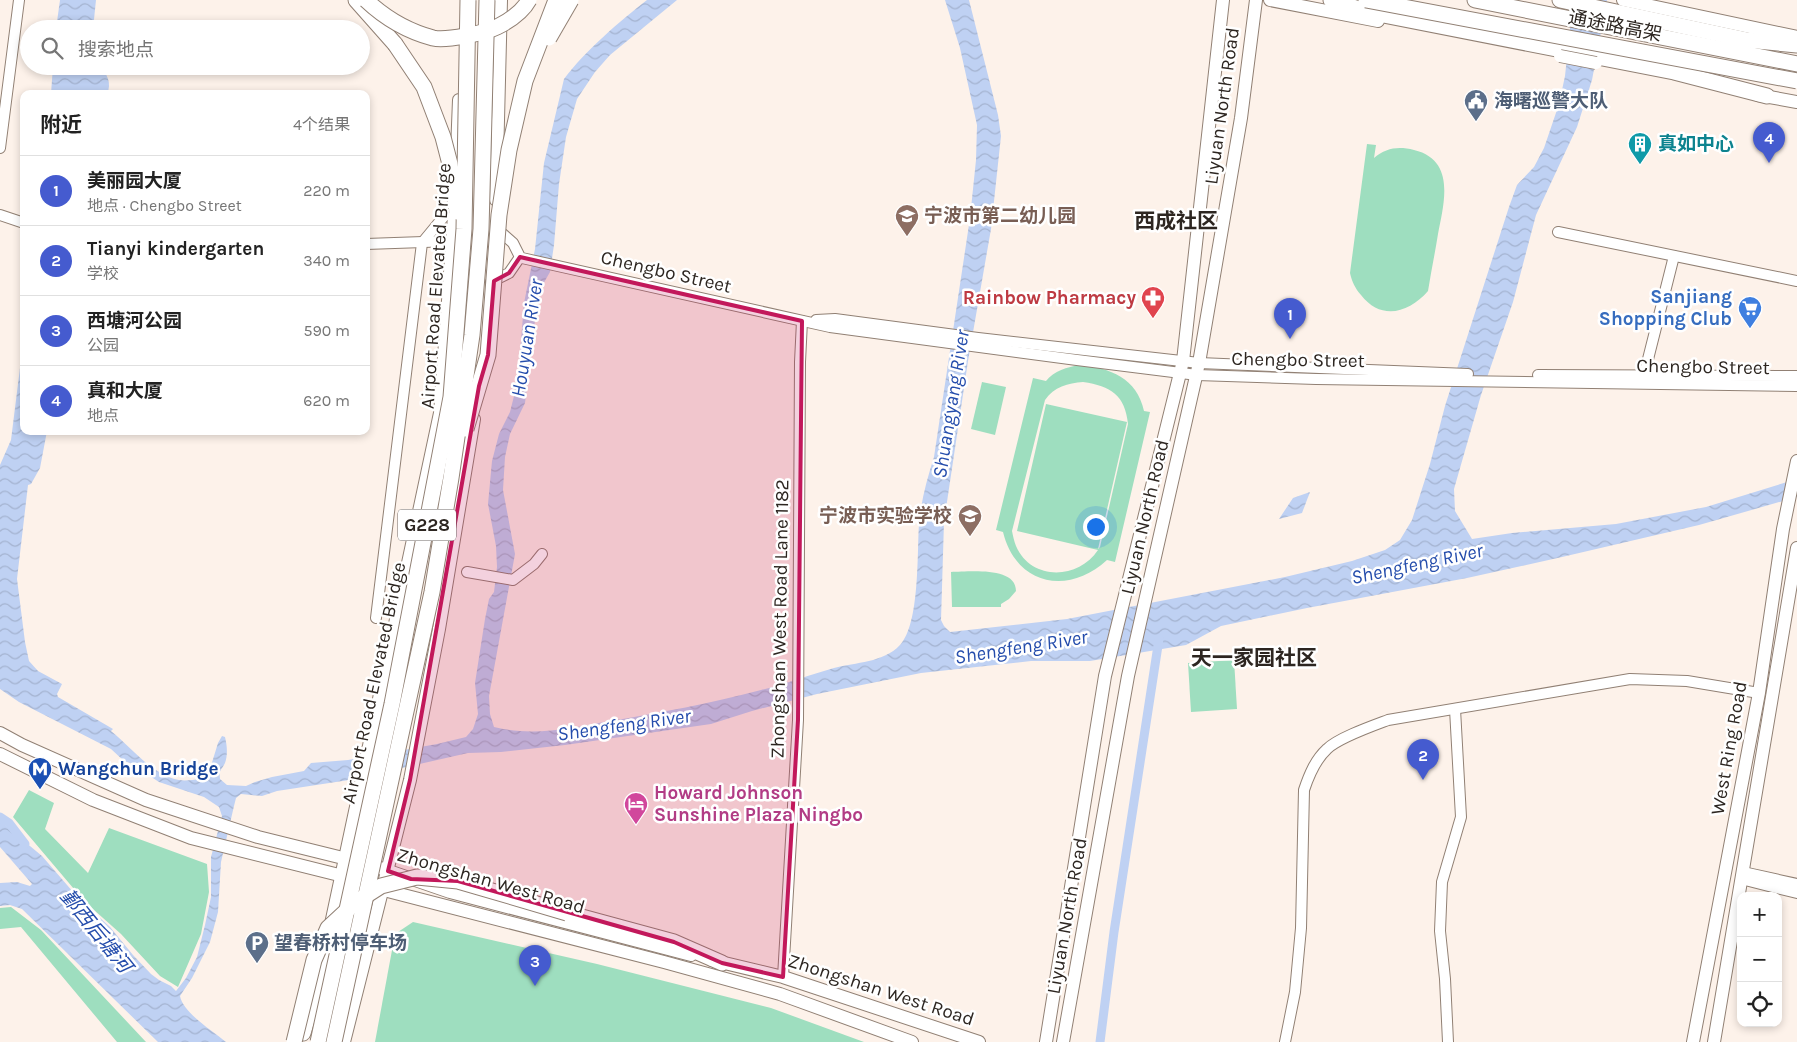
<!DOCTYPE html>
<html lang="zh">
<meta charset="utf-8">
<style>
body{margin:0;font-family:Karla,"Noto Sans SC",sans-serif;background:#f2f2f2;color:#222}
.controls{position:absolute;right:15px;bottom:15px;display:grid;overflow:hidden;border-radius:10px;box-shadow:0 2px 8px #0003}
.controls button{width:45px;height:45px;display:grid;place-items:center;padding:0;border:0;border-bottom:1px solid #e0e0e0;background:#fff;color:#222;font:25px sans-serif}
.you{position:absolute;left:1095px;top:526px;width:18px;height:18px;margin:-12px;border:4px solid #fff;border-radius:50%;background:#1a73e8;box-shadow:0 0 0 8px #1a73e833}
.badge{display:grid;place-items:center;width:32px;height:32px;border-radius:50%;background:#455bcf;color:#fff;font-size:16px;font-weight:700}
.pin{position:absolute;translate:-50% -41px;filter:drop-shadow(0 1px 2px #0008)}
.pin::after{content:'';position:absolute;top:26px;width:18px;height:15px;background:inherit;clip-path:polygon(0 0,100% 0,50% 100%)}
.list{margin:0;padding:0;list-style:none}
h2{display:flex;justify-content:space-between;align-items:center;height:65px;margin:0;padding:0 20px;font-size:21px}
h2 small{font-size:16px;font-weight:400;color:#767676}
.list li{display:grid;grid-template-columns:32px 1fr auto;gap:15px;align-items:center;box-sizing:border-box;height:70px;padding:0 20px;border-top:1px solid #e0e0e0}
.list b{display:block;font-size:19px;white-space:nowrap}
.list p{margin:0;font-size:16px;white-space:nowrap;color:#767676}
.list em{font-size:16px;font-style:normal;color:#767676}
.icon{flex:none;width:28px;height:28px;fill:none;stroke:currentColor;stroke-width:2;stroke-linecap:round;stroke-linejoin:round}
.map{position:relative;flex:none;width:1797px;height:1042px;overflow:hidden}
.search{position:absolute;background:#fff;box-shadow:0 2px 8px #0003;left:20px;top:20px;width:350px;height:55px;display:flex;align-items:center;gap:12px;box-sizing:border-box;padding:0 18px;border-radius:28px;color:#767676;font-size:19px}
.panel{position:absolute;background:#fff;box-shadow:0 2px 8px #0003;left:20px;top:90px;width:350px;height:345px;border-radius:10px}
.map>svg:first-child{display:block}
</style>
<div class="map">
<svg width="1797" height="1042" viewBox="0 0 1797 1042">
<defs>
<pattern id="water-waves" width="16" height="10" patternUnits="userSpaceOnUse" patternTransform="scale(1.25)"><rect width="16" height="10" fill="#bfd1f3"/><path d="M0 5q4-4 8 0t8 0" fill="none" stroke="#a4b3d0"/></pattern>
</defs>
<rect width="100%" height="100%" fill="#fdf2ea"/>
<g fill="#9edebf" fill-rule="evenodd">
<path d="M1367 144 1376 145 1374 158C1386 148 1398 146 1414 150 1456 160 1444 203 1438 234 1435 253 1431 272 1428 291 1409 313 1381 321 1361 295 1355 288 1352 282 1350 273Z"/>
<path d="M1080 365C1110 368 1137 378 1144 411L1150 412 1115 562 1107 560C1068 596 1016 585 1003 532L996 530 1033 378 1046 381C1054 371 1067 367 1080 365ZM1083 382C1111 386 1125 395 1128 424L1100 547 1098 549 1127 422 1046 404 1017 531 1098 550C1078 580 1031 581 1016 546 1014 541 1013 536 1012 531L1045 400C1054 387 1068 383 1083 382Z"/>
<polygon points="982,382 1006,387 995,435 971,429"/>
<path d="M951 572C968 572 1016 566 1016 591L1009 599 1001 604V607H952Z"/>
<polygon points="1234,660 1237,709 1191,712 1188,663"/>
<polygon points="29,790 54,803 45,829 88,873 109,828 207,864 209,892 201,934 178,987 160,976 121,934 85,902 13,817"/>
<polygon points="11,907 41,930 146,1042 117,1042 21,927 0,929 0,908"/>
<polygon points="413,922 597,964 771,1008 864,1042 375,1042 395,934"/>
</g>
<g fill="url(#water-waves)">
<polygon points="60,0 96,0 93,29 56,29"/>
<path d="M647 0H677L610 55 595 72 577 99 566 137 559 184 554 245 550 272 542 286 536 312 525 403 510 434 505 457 503 490 515 554 489 696 490 714 494 727C534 737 570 728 610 721 660 713 711 703 761 690 786 684 809 675 834 668 856 662 883 663 900 645 920 624 917 553 919 524 921 501 927 479 934 457L970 218 976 160 977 125 960 48 945 0H969L998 115 1001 136 991 229 968 361 944 522 941 620 944 626 950 632 1067 619 1285 577 1352 561 1385 550 1400 540 1412 520 1430 464 1445 406 1509 207 1517 185 1534 167 1544 148 1559 104 1565 76 1573 0H1607L1592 80 1577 127 1536 215 1513 302 1481 395 1454 489 1455 511 1472 539 1512 533 1616 524 1706 507 1797 479V497L1699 525 1562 557 1467 578 1307 608 1221 626 1186 645 1090 661H1031L921 673 817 694 752 711 711 724 565 745 501 752 468 753 349 780 277 791 262 796 241 794 236 798 234 806 221 862 218 912 210 942 192 978 180 996C183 1013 213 1031 226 1042H158L22 909 10 905 0 906V883L17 882 30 886 32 884 0 847V821L42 856 80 900 110 927 133 955 151 974 159 980 171 986 176 991 186 978 197 957 205 925 211 897V857L222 816 219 807 204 797 159 782 130 763 124 761 111 749 19 702 0 689V465L11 440 24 336V431H47L40 468 31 484 28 485 17 579 25 642 29 661 38 671 62 684 57 694 58 697 113 729 111 731C132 748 152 775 179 780 185 781 193 780 199 779L210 769 218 743 222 736 225 737C227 745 228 755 225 763 221 771 219 769 220 779L227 785 246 786 255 782 272 777 304 771 311 763 348 760 437 744 466 737 473 729 478 714 475 683 485 619 489 599 494 592 497 567 496 546 488 504 492 461 499 434 510 412 514 396 520 354 524 303 535 249 544 163 564 79C585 51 620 21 647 0Z"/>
<path d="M53 66H100C107 74 112 83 107 94H51Z"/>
<polygon points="1310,492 1302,513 1279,519 1293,498"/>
</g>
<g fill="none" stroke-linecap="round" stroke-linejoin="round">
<g stroke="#bfd1f3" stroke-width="9">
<polyline points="0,817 9,823 25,844"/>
<polyline points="1100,1042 1114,932 1159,639"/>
</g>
<g stroke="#918074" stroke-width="12">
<g id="minor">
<polyline points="0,148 19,0"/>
<polyline points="0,215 24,223"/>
<polyline points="496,228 513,243 520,257 522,258 830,327 1077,360 1197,375 1316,379 1797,386"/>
<polyline points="1558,232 1797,281"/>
<polyline points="366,244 452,241"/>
<polyline points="491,282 509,273 520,257"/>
<polyline points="816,320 835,319 978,338 1199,363 1468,374"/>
<polyline points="1538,375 1797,376"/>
<polyline points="1644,375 1674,256"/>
<polyline points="467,572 513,580 534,564 542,554"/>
<polyline points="376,618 422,243 455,203"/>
<polyline points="1743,872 1797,884"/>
<polyline points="1741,879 1797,893"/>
<polyline points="783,977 798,720 800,362 802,321"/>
<path d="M1285 1042 1295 992 1301 928 1304 790C1309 775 1315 760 1327 749 1338 738 1372 726 1388 720L1630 679 1687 681 1759 693"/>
<polyline points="1448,1042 1445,979 1440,931 1442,882 1461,817 1455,709"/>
</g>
</g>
<g stroke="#918074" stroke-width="14">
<g id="major">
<polyline points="1270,0 1378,21"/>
<polyline points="1623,0 1797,37"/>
<polyline points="1758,95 1797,102"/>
<polyline points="456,175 459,100"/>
<polyline points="496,200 501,0"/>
<polyline points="0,733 22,745 146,800 258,837 351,860"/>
<polyline points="0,754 93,800 191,838 347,877"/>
<polyline points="380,868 450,892 691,955"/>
<polyline points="376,888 664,962 780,994 912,1042"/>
<polyline points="712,960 783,977 979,1042"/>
<polyline points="315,999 440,413 455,202"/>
<polyline points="344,1042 410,780 439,629 474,419"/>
<polyline points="1046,1042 1105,676 1183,361 1223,0"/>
<polyline points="1063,1042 1128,676 1199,363 1241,118 1256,0"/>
<polyline points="1693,1042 1759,693 1783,529 1797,461"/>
<polyline points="1714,1042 1797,548"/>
</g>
</g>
<g stroke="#918074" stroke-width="17">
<g id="highway">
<polyline points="356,0 395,44"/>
<polyline points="1331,0 1368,12 1674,72 1767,96"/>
<polyline points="1475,0 1797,64"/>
<polyline points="1560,0 1747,40 1797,45"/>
<polyline points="567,913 674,942 722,963"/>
<polyline points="303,1033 316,991"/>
</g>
</g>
<use href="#minor" stroke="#fff" stroke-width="10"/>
<use href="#major" stroke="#fff" stroke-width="12"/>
<use href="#highway" stroke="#fff" stroke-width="15"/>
<g stroke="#918074" stroke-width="14" stroke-linecap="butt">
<polyline id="major-bridge" points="1560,56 1596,63"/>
</g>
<g stroke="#918074" stroke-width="17" stroke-linecap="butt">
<g id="highway-bridge">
<path d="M366 0C385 18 407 31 433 38 446 41 485 33 497 27 509 21 523 11 529 0"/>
<polyline points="1366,0 1797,81"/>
<polyline points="549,38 571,0"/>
<polyline points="395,44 424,87 443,137 450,164 457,212"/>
<polyline points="466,429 488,355 499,215 509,150 525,81 556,0"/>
<polyline points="294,1042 314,960 328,928 356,902 381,886 417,877 458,881 567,913"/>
<polyline points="318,1042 392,704 451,397 464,229 468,0"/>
<polyline points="334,1042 432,592 451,478 472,335 481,229 487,0"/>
</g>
</g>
<use href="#major-bridge" stroke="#fff" stroke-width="12"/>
<use href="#highway-bridge" stroke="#fff" stroke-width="15"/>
</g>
<path fill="#c2185b" fill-opacity="0.2" stroke="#c2185b" stroke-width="4" stroke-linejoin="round" d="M520 257 802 321 798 720 783 977 722 963 674 942 458 881 411 879 388 871 410 780 479 386 488 355 494 281 509 273Z"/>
<defs>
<g id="civic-pin" transform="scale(1.25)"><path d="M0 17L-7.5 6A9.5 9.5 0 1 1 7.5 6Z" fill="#5c6f8a" stroke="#fff"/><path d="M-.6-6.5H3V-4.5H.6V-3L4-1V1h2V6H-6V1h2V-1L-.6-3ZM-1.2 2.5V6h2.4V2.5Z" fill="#fff"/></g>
<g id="building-pin" transform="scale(1.25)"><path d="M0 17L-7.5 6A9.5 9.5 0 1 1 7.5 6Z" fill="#0f9aa8" stroke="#fff"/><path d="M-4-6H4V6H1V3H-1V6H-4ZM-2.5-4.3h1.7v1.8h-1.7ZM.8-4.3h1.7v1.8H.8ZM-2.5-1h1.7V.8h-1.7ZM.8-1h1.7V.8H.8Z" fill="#fff"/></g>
<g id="school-pin" transform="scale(1.25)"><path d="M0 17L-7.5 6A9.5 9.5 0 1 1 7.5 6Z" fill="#8d6e63" stroke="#fff"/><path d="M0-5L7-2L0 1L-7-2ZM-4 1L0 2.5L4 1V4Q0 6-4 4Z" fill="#fff"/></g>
<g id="pharmacy-pin" transform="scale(1.25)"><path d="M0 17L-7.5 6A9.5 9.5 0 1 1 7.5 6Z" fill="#e0444e" stroke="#fff"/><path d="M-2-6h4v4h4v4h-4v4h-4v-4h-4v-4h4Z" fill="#fff"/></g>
<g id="supermarket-pin" transform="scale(1.25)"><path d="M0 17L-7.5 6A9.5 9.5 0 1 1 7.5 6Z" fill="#3f7fe0" stroke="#fff"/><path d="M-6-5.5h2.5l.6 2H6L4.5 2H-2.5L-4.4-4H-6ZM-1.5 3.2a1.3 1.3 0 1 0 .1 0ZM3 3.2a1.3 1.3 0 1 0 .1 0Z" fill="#fff"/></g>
<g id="metro-pin" transform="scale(1.25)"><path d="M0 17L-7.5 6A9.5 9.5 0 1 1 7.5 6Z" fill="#1a4fb4" stroke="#fff"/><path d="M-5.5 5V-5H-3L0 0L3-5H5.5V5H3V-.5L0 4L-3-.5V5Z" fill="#fff"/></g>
<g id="hotel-pin" transform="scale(1.25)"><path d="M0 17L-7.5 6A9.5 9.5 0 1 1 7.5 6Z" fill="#d1479c" stroke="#fff"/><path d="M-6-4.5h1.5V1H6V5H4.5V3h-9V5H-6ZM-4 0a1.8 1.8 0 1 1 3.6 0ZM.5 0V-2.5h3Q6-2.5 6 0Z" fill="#fff"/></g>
<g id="parking-pin" transform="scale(1.25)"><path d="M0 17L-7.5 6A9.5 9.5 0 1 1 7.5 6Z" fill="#5c6f8a" stroke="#fff"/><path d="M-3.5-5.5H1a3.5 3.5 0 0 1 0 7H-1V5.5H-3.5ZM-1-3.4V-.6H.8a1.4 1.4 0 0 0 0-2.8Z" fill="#fff"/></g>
</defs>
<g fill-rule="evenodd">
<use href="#civic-pin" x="1476" y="101"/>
<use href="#building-pin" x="1640" y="144"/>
<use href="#school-pin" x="907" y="216"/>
<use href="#pharmacy-pin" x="1153" y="298"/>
<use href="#supermarket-pin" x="1750" y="308"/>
<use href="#school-pin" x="970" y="516"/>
<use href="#metro-pin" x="40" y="769"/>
<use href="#hotel-pin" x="636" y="804"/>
<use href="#parking-pin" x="257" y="943"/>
</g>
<g text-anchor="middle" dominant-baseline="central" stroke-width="5" stroke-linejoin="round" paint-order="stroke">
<rect fill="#fff" stroke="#6c6764" stroke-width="1" x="398" y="509.5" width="58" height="31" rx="4"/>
<g font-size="18" font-weight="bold" fill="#2d2621">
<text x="427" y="525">G228</text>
</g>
<g font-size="19" fill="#2d2621" stroke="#fff">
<text transform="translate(1615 26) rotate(11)">通途路高架</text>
<text transform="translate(1222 106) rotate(-82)">Liyuan North Road</text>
<text transform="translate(666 272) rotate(13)">Chengbo Street</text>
<text transform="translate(436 286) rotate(-86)">Airport Road Elevated Bridge</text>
<text transform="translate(1298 360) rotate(1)">Chengbo Street</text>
<text transform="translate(1703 367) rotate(1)">Chengbo Street</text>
<text transform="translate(1145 517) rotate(-77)">Liyuan North Road</text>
<text transform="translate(780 619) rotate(-89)">Zhongshan West Road Lane 1182</text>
<text transform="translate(374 683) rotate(-78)">Airport Road Elevated Bridge</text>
<text transform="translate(1729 748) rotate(-80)">West Ring Road</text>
<text transform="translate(491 881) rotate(16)">Zhongshan West Road</text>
<text transform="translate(1067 916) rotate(-80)">Liyuan North Road</text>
<text transform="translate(881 990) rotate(18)">Zhongshan West Road</text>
</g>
<g font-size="19" font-weight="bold" fill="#4e5e75" stroke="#fff" text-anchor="start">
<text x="1494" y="101">海曙巡警大队</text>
<text x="274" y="943">望春桥村停车场</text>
</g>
<g font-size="19" font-weight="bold" fill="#0d838f" stroke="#fff" text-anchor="start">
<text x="1658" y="144">真如中心</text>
</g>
<g font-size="19" font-weight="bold" fill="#785e54" stroke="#fff" text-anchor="start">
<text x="924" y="216">宁波市第二幼儿园</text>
<text x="952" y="516" text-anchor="end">宁波市实验学校</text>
</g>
<g font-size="19" font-weight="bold" fill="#366cbe" stroke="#fff" text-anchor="end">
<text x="1732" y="297">Sanjiang<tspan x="1732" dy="22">Shopping Club</tspan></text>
</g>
<g font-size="19" font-weight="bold" fill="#be3a42" stroke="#fff" text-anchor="end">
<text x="1136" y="298">Rainbow Pharmacy</text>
</g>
<g font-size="19" font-weight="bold" fill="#164399" stroke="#fff" text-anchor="start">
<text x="58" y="769">Wangchun Bridge</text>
</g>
<g font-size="19" font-weight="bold" fill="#b23c85" stroke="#fff" text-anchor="start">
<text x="654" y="793">Howard Johnson<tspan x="654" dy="22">Sunshine Plaza Ningbo</tspan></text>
</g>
<g font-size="20" font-style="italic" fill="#254dac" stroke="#fff">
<text transform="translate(527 338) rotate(-81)">Houyuan River</text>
<text transform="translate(951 404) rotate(-81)">Shuangyang River</text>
<text transform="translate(1417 564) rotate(-12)">Shengfeng River</text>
<text transform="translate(1021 647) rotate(-9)">Shengfeng River</text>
<text transform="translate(624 725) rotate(-8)">Shengfeng River</text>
<text transform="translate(96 931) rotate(51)">鄞西后塘河</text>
</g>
<g font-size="21" font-weight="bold" fill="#2d2621" stroke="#fff">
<text x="1176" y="221">西成社区</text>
<text x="1254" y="658">天一家园社区</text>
</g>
</g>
</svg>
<div class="controls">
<button>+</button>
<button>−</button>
<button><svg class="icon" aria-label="locate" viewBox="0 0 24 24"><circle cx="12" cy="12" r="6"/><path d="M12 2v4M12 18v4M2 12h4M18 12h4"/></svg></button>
</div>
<div class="you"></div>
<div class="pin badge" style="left:1290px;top:339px">1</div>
<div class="pin badge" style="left:1423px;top:780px">2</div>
<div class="pin badge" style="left:535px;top:986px">3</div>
<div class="pin badge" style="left:1769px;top:163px">4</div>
<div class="search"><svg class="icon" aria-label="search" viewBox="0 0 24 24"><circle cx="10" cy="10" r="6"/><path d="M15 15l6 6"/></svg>搜索地点</div>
<section class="panel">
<h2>附近<small>4个结果</small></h2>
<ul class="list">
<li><span class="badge">1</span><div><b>美丽园大厦</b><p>地点 · Chengbo Street</p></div><em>220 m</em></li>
<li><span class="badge">2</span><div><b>Tianyi kindergarten</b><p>学校</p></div><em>340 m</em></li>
<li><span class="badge">3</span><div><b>西塘河公园</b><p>公园</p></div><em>590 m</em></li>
<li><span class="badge">4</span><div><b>真和大厦</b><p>地点</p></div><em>620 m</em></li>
</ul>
</section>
</div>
